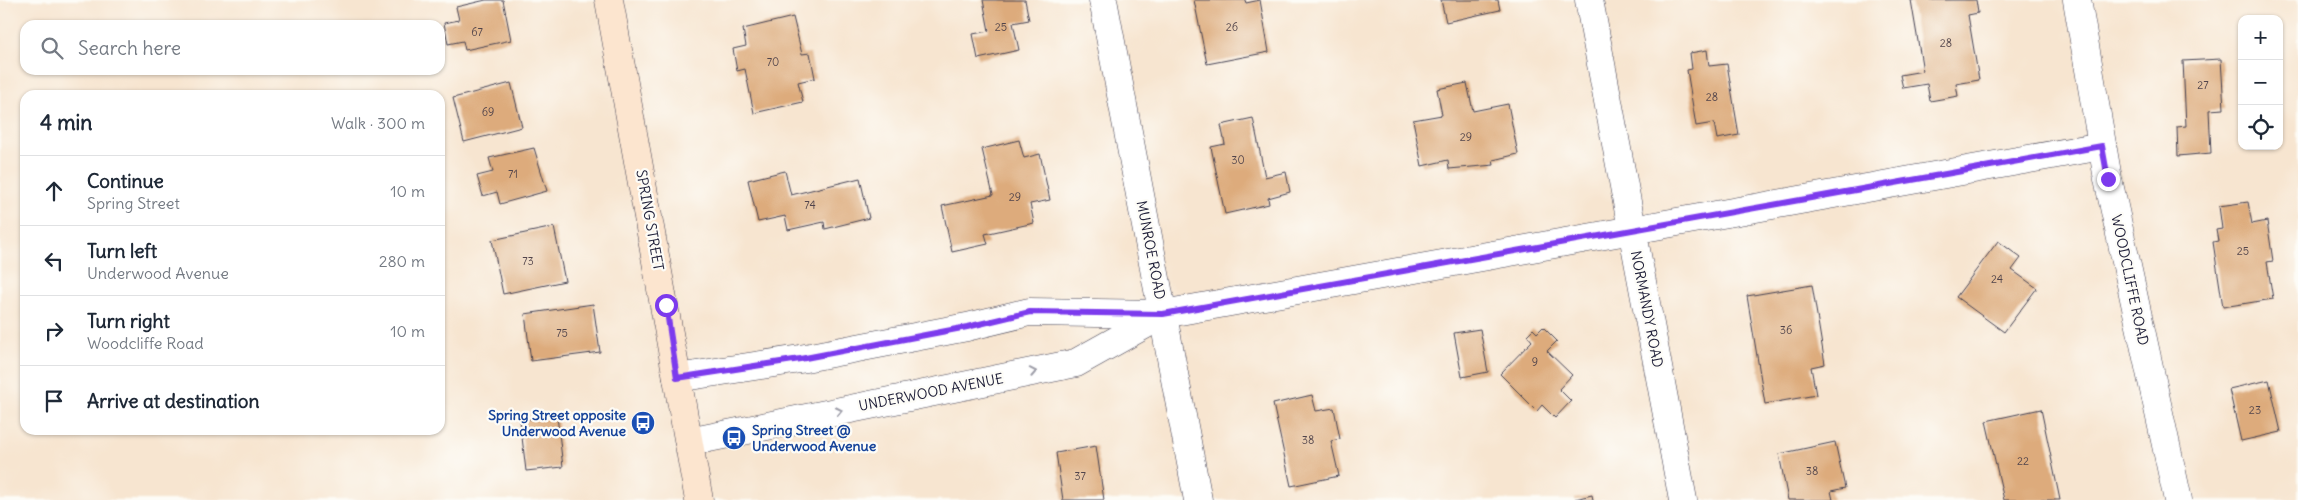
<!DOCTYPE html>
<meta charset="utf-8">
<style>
body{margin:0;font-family:Delius,sans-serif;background:#f2f2f3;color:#1f2937}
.controls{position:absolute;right:15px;top:15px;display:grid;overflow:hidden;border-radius:10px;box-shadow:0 1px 4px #0004}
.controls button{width:45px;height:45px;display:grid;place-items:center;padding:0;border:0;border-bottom:1px solid #e0e1e3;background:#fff;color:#1f2937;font:25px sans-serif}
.stop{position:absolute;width:15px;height:15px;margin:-11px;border:4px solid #7c3aed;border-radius:50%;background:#fff}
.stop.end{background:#7c3aed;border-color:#fff;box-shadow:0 1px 5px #0008}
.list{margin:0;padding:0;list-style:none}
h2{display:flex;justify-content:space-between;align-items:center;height:65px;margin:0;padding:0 20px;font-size:21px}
h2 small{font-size:16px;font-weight:400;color:#747a83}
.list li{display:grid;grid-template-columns:32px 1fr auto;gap:15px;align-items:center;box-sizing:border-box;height:70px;padding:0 20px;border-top:1px solid #e0e1e3}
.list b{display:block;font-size:19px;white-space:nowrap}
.list p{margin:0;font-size:16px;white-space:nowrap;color:#747a83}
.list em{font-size:16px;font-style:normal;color:#747a83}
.icon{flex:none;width:28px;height:28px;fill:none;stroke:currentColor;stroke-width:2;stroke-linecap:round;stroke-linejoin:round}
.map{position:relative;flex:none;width:2298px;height:500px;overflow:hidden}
.search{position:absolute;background:#fff;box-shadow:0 1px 4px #0004;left:20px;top:20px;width:425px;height:55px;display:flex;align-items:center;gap:12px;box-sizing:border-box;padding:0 18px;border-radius:15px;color:#747a83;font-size:19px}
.panel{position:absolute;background:#fff;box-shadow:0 1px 4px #0004;left:20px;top:90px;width:425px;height:345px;border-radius:15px}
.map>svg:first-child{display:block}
</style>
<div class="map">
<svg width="2298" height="500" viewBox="0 0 2298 500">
<rect width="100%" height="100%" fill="#fdfcf7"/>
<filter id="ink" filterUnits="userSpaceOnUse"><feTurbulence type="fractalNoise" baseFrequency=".02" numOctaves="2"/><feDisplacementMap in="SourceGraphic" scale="10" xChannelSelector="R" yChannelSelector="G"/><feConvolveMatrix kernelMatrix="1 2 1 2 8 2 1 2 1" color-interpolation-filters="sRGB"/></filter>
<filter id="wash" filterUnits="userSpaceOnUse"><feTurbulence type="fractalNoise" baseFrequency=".0096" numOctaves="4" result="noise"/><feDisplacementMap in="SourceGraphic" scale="20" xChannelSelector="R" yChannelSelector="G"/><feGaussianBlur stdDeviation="1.12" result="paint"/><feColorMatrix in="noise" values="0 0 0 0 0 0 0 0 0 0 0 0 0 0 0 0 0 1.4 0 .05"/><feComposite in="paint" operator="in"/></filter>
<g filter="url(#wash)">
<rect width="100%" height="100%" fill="#f7e5d0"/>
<g id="blocks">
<g fill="#ddab7b">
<polygon points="486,0 503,0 511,40 465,50 463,41 448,44 444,23 459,20 456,7"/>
<polygon points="983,0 1025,0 1029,20 1013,23 1019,50 978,59 973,34 989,31"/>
<polygon points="1194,0 1245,0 1246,3 1260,0 1269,52 1207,64"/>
<polygon points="1441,0 1498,0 1500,10 1446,22"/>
<polygon points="1911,0 1976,0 1978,13 1968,15 1979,80 1956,84 1958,96 1930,101 1927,84 1903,88 1900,75 1923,71"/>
<polygon points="793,17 802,54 810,53 815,78 798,82 803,102 754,113 745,69 737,71 733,49 746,46 743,29"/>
<polygon points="1707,50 1709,66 1727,64 1739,135 1717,139 1714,123 1696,126 1687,70 1692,69 1690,53"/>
<polygon points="2221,59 2224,109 2209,110 2211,153 2178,156 2177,127 2186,126 2183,61"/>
<polygon points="511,83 522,127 464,142 453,98"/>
<polygon points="1467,83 1473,111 1508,104 1518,154 1493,160 1494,165 1449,169 1448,160 1422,166 1413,120 1442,115 1437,89"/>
<polygon points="1253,118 1265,177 1286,172 1290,192 1268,198 1269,204 1225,214 1211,147 1225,144 1221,125"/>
<polygon points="1019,140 1024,158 1040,154 1050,200 1030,204 1034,223 985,234 988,244 952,252 942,206 993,195 982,149"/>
<polygon points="534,148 547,191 500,204 497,192 483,196 477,176 493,172 489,158"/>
<polygon points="785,171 791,195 860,178 869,218 825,229 824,222 788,230 785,216 758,222 748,180"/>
<polygon points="2248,202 2252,224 2267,221 2273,261 2267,262 2273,299 2223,307 2213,242 2218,241 2216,230 2222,229 2219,206"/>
<polygon points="554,227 565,281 503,294 492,240"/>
<polygon points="1998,241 2021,258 2012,270 2037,288 2004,332 1956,297"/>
<polygon points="1812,285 1825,364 1811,367 1816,395 1765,404 1747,296"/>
<polygon points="593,304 600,352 531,361 525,314"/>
<polygon points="1543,327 1557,341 1547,351 1572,375 1559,389 1571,401 1555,418 1542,405 1537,411 1500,374 1532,341 1527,335 1533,329 1537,333"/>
<polygon points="1480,329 1488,372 1462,377 1454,333"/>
<polygon points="2269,380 2281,432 2241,441 2229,389"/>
<polygon points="1312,395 1316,411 1334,408 1340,439 1331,441 1339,476 1291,486 1273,404"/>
<polygon points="2041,409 2060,500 2004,500 1986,421"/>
<polygon points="557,416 563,467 526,471 520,420"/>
<polygon points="1835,442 1845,488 1831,491 1833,500 1788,500 1779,454"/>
<polygon points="1096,446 1104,500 1063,500 1056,453"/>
<polygon points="1592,495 1593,500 1575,500 1575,499"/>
</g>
</g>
</g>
<g filter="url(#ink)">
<use href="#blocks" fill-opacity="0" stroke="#423f51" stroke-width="1"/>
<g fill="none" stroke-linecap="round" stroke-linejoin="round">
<g stroke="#423f51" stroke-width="29">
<g id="street">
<polyline points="1103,0 1198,500"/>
<polyline points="1589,0 1683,500"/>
<polyline points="2077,0 2108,179 2178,500"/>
<polyline points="677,378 800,359 967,327 1029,312 1163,314 2102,146"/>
<polyline points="689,442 1076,363 1162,315"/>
</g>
</g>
<g stroke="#423f51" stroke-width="29">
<polyline id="secondary" points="609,0 699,500"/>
</g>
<use href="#street" stroke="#fff" stroke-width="28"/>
<use href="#secondary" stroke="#fce5cf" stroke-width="28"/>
</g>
<defs><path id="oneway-chevron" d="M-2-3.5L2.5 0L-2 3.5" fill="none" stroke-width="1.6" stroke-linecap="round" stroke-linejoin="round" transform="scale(1.25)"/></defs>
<g stroke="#9c9ca7">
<use href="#oneway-chevron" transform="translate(1033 372) rotate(-11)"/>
<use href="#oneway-chevron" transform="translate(839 411) rotate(-12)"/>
</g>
</g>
<g fill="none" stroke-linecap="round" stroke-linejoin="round" filter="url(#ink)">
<polyline stroke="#7c3aed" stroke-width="6" points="666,305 677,378 800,359 967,327 1030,312 1163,314 2102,146 2108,179"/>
</g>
<defs>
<g id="bus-disc" transform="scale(1.25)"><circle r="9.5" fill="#1a4fb4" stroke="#fdfcf7"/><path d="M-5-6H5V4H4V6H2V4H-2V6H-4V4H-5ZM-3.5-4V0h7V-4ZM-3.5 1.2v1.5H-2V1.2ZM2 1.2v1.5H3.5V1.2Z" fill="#fff"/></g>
</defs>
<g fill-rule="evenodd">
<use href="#bus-disc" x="643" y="423"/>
<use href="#bus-disc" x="734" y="438"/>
</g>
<g text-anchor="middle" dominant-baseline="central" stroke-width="4.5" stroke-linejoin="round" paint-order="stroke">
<g font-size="11" fill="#51444b">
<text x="1001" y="27">25</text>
<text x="1232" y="27">26</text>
<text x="477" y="32">67</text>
<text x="1946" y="43">28</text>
<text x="773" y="62">70</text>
<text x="2203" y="85">27</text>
<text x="1712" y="97">28</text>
<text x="488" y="112">69</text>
<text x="1466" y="137">29</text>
<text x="1238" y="160">30</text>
<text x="513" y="174">71</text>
<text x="1015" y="197">29</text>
<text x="810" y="205">74</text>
<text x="2243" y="251">25</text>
<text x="528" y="261">73</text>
<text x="1997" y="279">24</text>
<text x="1786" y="330">36</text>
<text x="562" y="333">75</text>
<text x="1535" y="362">9</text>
<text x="2255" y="410">23</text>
<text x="1308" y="440">38</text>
<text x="2023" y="461">22</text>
<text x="1812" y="471">38</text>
<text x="1080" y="476">37</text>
</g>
<g font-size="14" fill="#22223b" stroke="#fdfcf7">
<text transform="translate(650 220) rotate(80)">SPRING STREET</text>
<text transform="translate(1151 250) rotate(79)">MUNROE ROAD</text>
<text transform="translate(2130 280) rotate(78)">WOODCLIFFE ROAD</text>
<text transform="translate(1647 309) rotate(79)">NORMANDY ROAD</text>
<text transform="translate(931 392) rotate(-11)">UNDERWOOD AVENUE</text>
</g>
<g font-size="14" font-weight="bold" fill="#164399" stroke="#fdfcf7" text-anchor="end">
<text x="626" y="415">Spring Street opposite<tspan x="626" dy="16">Underwood Avenue</tspan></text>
<text x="752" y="430" text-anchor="start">Spring Street @<tspan x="752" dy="16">Underwood Avenue</tspan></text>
</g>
</g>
</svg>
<div class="controls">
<button>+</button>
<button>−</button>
<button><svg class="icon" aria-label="locate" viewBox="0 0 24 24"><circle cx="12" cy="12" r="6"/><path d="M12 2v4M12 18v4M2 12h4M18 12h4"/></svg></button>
</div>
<div class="stop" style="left:666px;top:305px"></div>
<div class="stop end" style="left:2108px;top:179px"></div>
<div class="search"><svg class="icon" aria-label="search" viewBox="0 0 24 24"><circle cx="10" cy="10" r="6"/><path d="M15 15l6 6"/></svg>Search here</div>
<section class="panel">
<h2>4 min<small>Walk · 300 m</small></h2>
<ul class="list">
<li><svg class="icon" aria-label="ahead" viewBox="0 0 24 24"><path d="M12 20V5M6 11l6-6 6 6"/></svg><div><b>Continue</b><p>Spring Street</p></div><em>10 m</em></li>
<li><svg class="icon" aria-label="left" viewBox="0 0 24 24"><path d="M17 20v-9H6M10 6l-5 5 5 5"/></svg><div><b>Turn left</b><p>Underwood Avenue</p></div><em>280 m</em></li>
<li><svg class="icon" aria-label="right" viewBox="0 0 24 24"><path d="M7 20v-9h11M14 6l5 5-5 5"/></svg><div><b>Turn right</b><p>Woodcliffe Road</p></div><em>10 m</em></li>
<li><svg class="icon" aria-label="arrive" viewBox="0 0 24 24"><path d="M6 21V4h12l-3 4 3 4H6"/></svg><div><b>Arrive at destination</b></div></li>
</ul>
</section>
</div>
